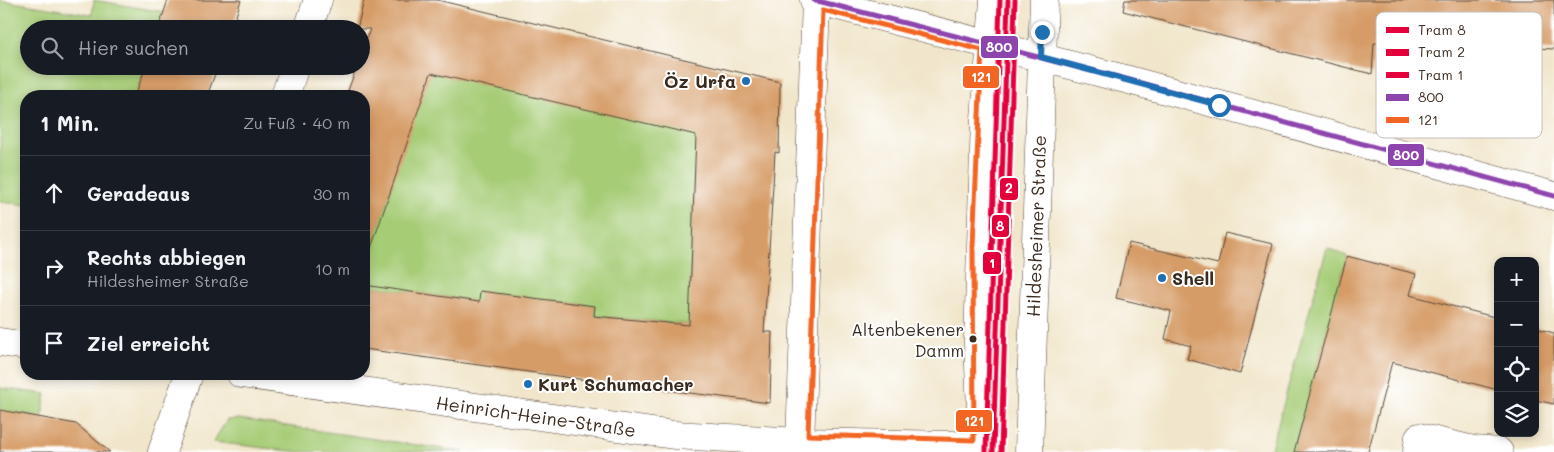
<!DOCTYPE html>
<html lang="de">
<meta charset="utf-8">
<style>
body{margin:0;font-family:Mali,sans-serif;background:#20242c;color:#f1f3f6}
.controls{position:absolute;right:15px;bottom:15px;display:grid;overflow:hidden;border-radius:10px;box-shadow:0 2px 8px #0003}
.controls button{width:45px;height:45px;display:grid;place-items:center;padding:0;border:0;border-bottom:1px solid #363941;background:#171b24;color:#f1f3f6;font:25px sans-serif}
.stop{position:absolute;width:15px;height:15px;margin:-11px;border:4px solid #1f6fb2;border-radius:50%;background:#fff}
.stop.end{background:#1f6fb2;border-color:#fff;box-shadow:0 1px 5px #0008}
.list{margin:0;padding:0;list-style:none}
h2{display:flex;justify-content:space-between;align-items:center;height:65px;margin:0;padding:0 20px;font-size:21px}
h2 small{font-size:16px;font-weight:400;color:#9ea1a6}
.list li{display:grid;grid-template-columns:32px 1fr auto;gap:15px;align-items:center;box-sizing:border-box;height:75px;padding:0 20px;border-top:1px solid #363941}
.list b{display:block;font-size:19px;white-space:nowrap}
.list p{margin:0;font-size:16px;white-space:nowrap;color:#9ea1a6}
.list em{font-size:16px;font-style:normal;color:#9ea1a6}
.icon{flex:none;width:28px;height:28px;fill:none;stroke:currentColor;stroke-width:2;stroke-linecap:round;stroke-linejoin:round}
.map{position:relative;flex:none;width:1554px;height:452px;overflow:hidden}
.search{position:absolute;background:#171b24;box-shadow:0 2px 8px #0003;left:20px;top:20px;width:350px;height:55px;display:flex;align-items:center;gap:12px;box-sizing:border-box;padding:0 18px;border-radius:28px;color:#9ea1a6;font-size:19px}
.panel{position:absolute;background:#171b24;box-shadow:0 2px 8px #0003;left:20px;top:90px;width:350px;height:290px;border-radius:20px}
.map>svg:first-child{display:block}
</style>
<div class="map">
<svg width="1554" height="452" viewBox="0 0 1554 452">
<rect width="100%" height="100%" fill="#fff"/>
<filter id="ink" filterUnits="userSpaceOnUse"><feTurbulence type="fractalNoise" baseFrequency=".02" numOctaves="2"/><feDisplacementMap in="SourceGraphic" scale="10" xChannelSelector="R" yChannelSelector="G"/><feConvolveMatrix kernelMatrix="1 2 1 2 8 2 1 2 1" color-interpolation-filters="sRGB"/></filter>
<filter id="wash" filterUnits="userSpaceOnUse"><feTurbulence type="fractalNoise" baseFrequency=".0096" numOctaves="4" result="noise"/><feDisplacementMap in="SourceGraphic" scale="20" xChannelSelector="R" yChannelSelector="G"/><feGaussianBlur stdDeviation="1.12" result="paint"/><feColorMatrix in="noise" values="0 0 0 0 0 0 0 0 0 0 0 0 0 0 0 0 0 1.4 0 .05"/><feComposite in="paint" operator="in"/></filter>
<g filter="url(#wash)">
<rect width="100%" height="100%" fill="#f1e6cb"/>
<g fill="#a6cc76" stroke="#707b4a">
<polygon points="0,0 92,15 94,0 164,12 158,29 29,29 29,66 146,66 135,96 26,96 26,205 0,202"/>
<polygon points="424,71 717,139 695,167 690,285 710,326 594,316 595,306 480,291 479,302 364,285 364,250 370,252 391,189"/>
<polygon points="1327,248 1347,256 1294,452 1270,452"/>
<polygon points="0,388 46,394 42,417 0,410"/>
<polygon points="239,419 464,452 298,452 213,442 227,420"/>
</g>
<g id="blocks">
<g fill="#d69c68">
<polygon points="168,0 241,0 232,29 158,29"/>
<polygon points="364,0 437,0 780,82 779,153 775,152 764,332 772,332 770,403 586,380 364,349 364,285 479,302 480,291 595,306 594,316 689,325 696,135 431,73 369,254 364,253 364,96 346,96 357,66 361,66 361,54 370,29 357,29"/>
<polygon points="1125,0 1554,0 1554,49 1512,47 1511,56 1468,54 1468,46 1374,43 1372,74 1123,11"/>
<polygon points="146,66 218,66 207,96 135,96"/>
<polygon points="1225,233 1273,244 1240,374 1187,359 1191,346 1165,339 1171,311 1116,298 1129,243 1218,264"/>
<polygon points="1347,256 1416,274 1410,295 1498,318 1498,390 1392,362 1368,452 1294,452"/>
<polygon points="1535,328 1554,333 1554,404 1535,400"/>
<polygon points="0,410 76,424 110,452 0,452"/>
</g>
</g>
</g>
<g filter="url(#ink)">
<use href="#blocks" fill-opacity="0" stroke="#564638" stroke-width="1"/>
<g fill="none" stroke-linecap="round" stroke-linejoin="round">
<g stroke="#564638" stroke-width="29">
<g id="minor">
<polyline points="814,0 1129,80 1554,196"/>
<polyline points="308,29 318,0"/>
<polyline points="285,96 295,66"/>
<polyline points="0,342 26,346"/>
<polyline points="241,374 674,435 800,442 952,445 982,448"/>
<polyline points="800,442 816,1"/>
<polyline points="162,452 189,374"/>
<polyline points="1417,452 1419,437 1474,450 1499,452"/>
</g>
</g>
<g stroke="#564638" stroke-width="29">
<g id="major">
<polyline points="983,452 978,343 985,119 994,0"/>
<polyline points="1029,452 1044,0"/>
</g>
</g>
<use href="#minor" stroke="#fff" stroke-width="28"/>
<use href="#major" stroke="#fff" stroke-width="28"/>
<g stroke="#fff" stroke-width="9">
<polyline id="bus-1" points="814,0 1129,80 1554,196"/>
</g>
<g stroke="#fff" stroke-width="9">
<polygon id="bus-2" points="823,10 982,50 973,246 974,440 808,435"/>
</g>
<use href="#bus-1" stroke="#8e44ad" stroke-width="5"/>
<use href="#bus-2" stroke="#f26522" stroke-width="5"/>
<g stroke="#fff" stroke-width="9">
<polyline id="tram-1" points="993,452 1008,0"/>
</g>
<g stroke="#fff" stroke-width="9">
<polyline id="tram-2" points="1001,452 1015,0"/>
</g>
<g stroke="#fff" stroke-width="9">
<polyline id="tram-3" points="986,452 1000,0"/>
</g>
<use href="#tram-1" stroke="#e4003a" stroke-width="5"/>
<use href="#tram-2" stroke="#e4003a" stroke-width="5"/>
<use href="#tram-3" stroke="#e4003a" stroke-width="5"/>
</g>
</g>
<g fill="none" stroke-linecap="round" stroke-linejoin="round" filter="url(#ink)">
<polyline stroke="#1f6fb2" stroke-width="6" points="1042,32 1041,57 1219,105"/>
</g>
<g fill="#1f6fb2" stroke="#fff" stroke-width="2">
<circle cx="746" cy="81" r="5"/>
<circle cx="1162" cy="278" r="5"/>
<circle cx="528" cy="384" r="5"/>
</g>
<circle fill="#3b2a1e" stroke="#fff" stroke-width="2" cx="973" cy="339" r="4.5"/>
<g text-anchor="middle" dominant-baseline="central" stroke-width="4" stroke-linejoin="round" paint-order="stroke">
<g font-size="17" fill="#3b2a1e" stroke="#fff" text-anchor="end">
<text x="964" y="329">Altenbekener<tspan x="964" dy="21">Damm</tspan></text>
</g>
<g font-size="18" font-weight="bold" fill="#3b2a1e" stroke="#fff" text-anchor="start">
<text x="736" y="81" text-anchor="end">Öz Urfa</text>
<text x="1172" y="278">Shell</text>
<text x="538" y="384">Kurt Schumacher</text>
</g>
<g font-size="18" fill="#3b2a1e" stroke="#fff">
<text transform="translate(1036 226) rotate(-88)">Hildesheimer Straße</text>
<text transform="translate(536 416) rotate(8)">Heinrich-Heine-Straße</text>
</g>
</g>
<rect x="1376" y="12" width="166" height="126" rx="8" fill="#fff" stroke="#c4bfbc" stroke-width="1"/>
<rect x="1386" y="27" width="23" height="6" fill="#e4003a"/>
<rect x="1386" y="49" width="23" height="7" fill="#e4003a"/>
<rect x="1386" y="72" width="23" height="6" fill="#e4003a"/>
<rect x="1386" y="94" width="23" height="7" fill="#8e44ad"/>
<rect x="1386" y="117" width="23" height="6" fill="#f26522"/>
<g font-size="14" fill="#3b2a1e">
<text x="1418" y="35">Tram 8</text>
<text x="1418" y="57">Tram 2</text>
<text x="1418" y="80">Tram 1</text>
<text x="1418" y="102">800</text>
<text x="1418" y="125">121</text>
</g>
<g stroke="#fff" stroke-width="2">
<rect x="980" y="35" width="39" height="24" rx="5" fill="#8e44ad"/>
<rect x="962" y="65" width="38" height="24" rx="5" fill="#f26522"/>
<rect x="1387" y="143" width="38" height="24" rx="5" fill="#8e44ad"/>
<rect x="999" y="177" width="20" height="24" rx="5" fill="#e4003a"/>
<rect x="991" y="214" width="19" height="24" rx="5" fill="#e4003a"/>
<rect x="982" y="251" width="20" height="24" rx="5" fill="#e4003a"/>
<rect x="955" y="409" width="38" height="24" rx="5" fill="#f26522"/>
</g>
<g font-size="14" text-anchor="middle" font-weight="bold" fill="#fff">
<text x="999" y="52">800</text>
<text x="981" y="82">121</text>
<text x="1406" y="160">800</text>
<text x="1009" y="193">2</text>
<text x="1000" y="231">8</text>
<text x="992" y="268">1</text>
<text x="974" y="426">121</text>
</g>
</svg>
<div class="controls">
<button>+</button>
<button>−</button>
<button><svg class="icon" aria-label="locate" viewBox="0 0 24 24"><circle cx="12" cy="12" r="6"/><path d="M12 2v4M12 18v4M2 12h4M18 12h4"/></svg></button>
<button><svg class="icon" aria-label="layers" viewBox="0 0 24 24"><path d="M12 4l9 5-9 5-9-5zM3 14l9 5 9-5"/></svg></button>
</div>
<div class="stop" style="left:1219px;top:105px"></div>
<div class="stop end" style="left:1042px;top:32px"></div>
<div class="search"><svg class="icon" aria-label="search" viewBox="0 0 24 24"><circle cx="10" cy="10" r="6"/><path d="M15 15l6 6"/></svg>Hier suchen</div>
<section class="panel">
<h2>1 Min.<small>Zu Fuß · 40 m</small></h2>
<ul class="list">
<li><svg class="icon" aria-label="ahead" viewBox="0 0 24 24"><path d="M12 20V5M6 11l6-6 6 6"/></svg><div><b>Geradeaus</b></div><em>30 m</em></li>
<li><svg class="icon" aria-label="right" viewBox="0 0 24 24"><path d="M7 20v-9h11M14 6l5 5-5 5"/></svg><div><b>Rechts abbiegen</b><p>Hildesheimer Straße</p></div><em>10 m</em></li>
<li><svg class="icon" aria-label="arrive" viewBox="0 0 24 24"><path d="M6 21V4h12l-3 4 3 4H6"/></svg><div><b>Ziel erreicht</b></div></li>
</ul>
</section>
</div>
